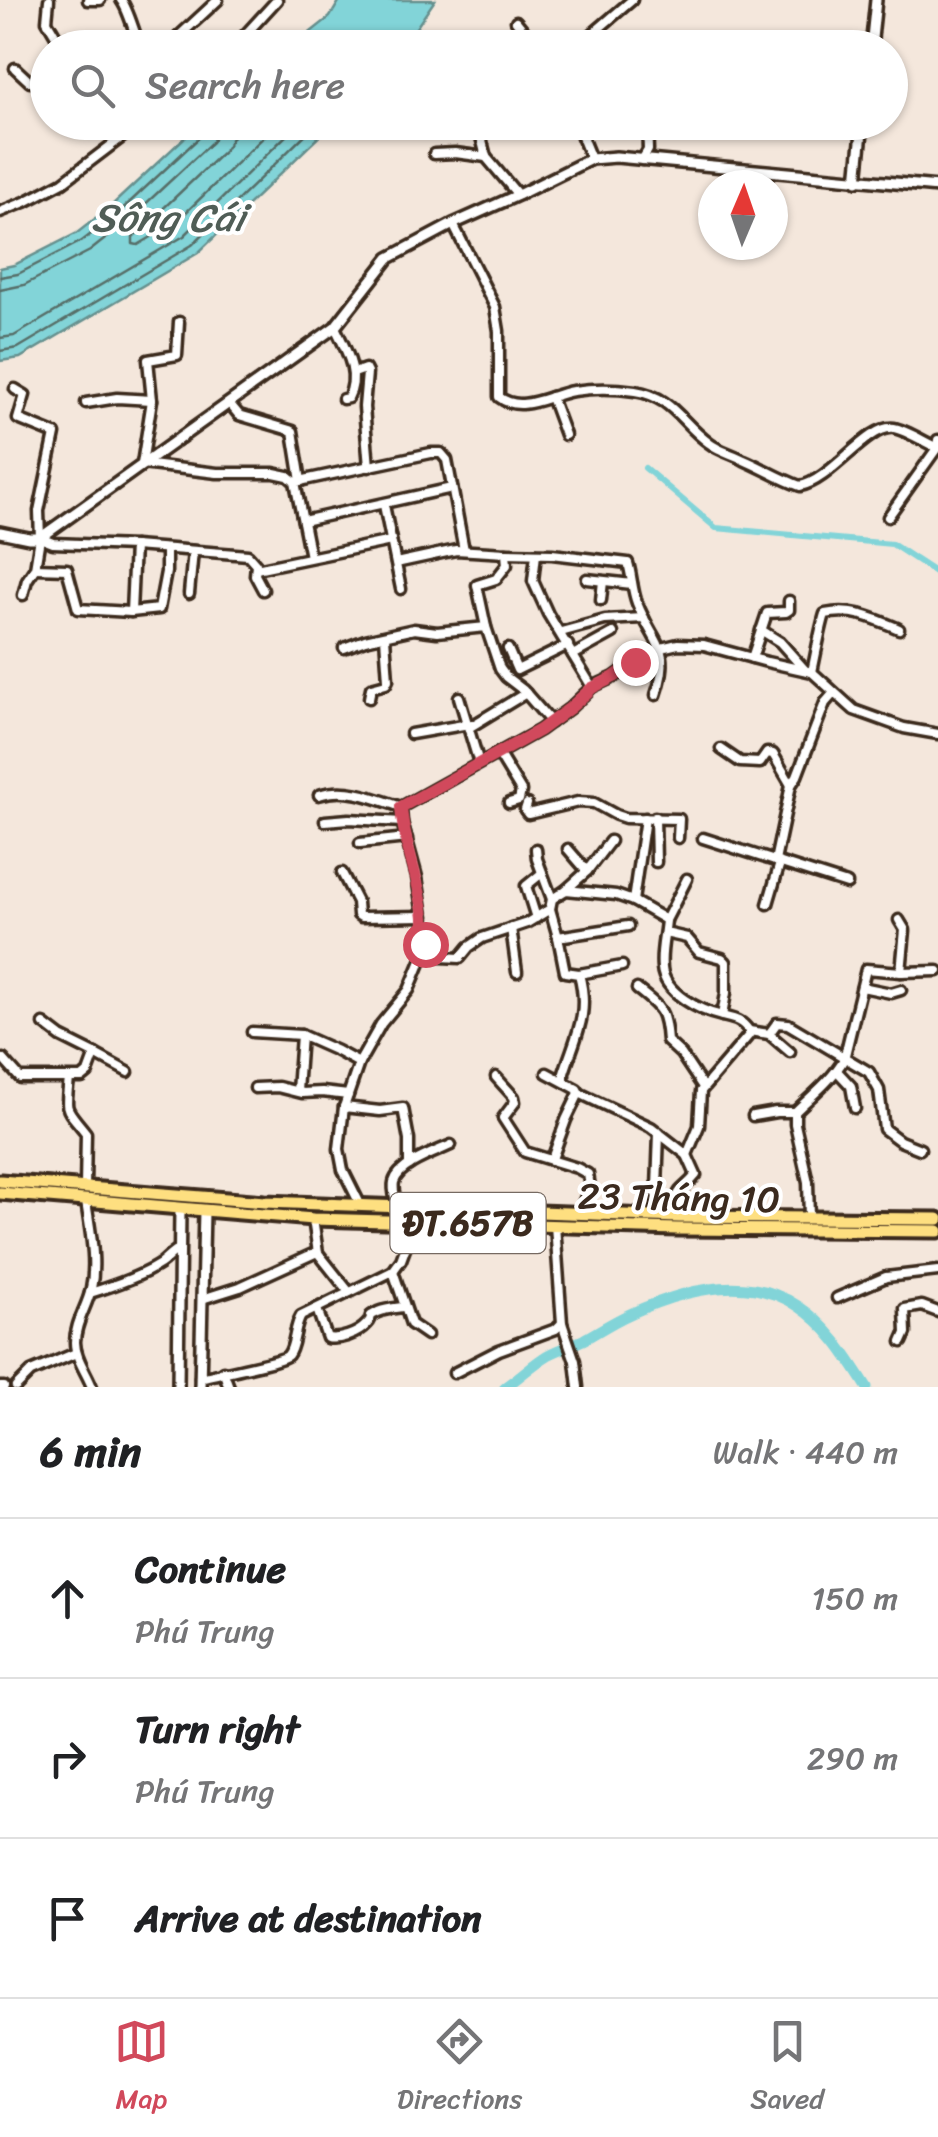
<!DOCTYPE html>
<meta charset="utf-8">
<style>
body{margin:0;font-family:Sriracha,sans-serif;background:#f6f6f6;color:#202124}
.compass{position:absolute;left:698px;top:170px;width:90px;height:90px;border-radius:50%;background:#fff;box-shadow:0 2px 8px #0004;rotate:2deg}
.stop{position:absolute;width:30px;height:30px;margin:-22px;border:8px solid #d1495b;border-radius:50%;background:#fff}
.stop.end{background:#d1495b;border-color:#fff;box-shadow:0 2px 10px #0008}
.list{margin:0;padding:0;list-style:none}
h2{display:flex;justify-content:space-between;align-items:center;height:130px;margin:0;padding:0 40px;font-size:42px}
h2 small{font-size:32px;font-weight:400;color:#757577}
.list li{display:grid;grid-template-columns:65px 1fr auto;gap:30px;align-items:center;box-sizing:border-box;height:160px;padding:0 40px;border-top:2px solid #e0e0e0}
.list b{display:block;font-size:38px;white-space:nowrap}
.list p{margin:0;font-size:32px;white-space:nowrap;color:#757577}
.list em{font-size:32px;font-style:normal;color:#757577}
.icon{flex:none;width:55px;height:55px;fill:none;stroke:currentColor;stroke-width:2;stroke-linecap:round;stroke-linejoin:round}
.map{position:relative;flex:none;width:938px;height:1387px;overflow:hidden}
.search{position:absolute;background:#fff;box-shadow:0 2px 8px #0004;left:30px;right:30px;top:30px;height:110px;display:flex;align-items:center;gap:25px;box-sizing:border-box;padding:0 35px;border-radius:55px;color:#757577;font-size:38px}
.sheet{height:610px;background:#fff}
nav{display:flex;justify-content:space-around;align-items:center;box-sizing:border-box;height:140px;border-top:2px solid #e0e0e0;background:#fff;font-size:28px;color:#757577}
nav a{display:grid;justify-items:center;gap:5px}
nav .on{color:#d1495b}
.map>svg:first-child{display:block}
</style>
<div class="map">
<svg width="938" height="1387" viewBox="0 0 938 1387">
<rect width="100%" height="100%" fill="#f4e7dc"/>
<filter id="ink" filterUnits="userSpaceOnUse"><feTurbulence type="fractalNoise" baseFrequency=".01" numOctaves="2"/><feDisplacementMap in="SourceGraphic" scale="20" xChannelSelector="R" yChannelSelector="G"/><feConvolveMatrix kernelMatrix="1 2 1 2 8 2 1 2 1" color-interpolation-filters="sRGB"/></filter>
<g filter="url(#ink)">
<g fill="#82d4d8" stroke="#66908e" stroke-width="2.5">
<polygon points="340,0 435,0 403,47 292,47 330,17"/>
<polygon points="200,123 333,123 198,253 20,358 0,361 0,268 14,265 77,233 110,207"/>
</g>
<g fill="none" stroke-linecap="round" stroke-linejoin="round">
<g stroke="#576e68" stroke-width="2.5">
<polyline points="234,122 233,136 225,150 133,237 133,244 138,245 175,223 279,122"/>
<polyline points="0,277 18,274 82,241 116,215 203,134 206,122"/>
<polyline points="0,290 24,285 90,251 124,224 212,142 217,134 219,122"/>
<polyline points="0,338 14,336 184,236 300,122"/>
<polyline points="0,351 18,348 192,245 318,122"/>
</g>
<polyline stroke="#82d4d8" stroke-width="6" points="645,468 716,528 892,544 938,574"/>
<path stroke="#82d4d8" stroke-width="11" d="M505 1387C520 1377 533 1364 548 1355 559 1349 572 1345 583 1340 599 1331 614 1321 630 1314 682 1290 747 1272 798 1306 829 1326 848 1357 867 1387"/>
<g stroke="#3b2a1e" stroke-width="15">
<g id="minor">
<polyline points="49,0 47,21 63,48"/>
<polyline points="88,0 100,0"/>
<path d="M121 0C129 10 134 34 141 48"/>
<polyline points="516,21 538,48"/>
<polyline points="172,48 178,37 218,0"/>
<polyline points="233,48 277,0"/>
<polyline points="576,48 632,0"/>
<polyline points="15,68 30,82 48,74"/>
<polyline points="474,122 479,129 486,157 518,195"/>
<polyline points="576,122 591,159"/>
<polyline points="434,154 455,153 486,157"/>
<polyline points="642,160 648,150 647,122"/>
<polyline points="0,212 25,202 63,182 142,122"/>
<path d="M453 224 495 307 499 331V397C521 414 549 395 573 391 593 388 615 388 635 391 673 397 681 423 709 443 719 451 733 454 744 460 763 468 780 479 800 486 831 481 868 424 894 428 906 430 926 443 938 448"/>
<polyline points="179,322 177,355 148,360 152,400 142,464 217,473 274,473 288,476 295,482 310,557"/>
<path d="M335 327C346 350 361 374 348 398L343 399"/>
<polyline points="354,373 365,369 367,373 364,407 369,467"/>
<polyline points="15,389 25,395 18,419 55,434 39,511 40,538 35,568 27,580 23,595"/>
<polyline points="551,397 565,435"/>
<polyline points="86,403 117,398 152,400"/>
<polyline points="229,403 239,415 293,431 301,481"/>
<polyline points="295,482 431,453 441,453 447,460 464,550"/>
<polyline points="384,505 401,589"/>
<polyline points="888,517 937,448 938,440"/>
<polyline points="303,521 452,488"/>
<polyline points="40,538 53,543 134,546 248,555 256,564 255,575 263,590"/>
<polyline points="134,546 131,612 159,609 166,572 166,549"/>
<path d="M506 553 552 554 628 563C632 576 632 590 637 603 653 644 673 646 656 695"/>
<polyline points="536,554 533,581 548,614 592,687"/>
<polyline points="396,563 456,550 506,553 507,565 496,579 477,585 486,627"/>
<polyline points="35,568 67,569 78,609 131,612"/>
<polyline points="256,569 391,541"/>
<polyline points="587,579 632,584"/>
<polyline points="189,594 193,551"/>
<polyline points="601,600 603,581"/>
<polyline points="761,630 780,642 804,669"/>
<polyline points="561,632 605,620 644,618"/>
<polyline points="344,648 365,640 414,629 437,632 486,627 500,669 506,677 523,690 551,722"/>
<polyline points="508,649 517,670 568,645"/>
<polyline points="573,655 613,633"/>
<polyline points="752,658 767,613 786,612 789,610 789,601"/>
<path d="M812 672C816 654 820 630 825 614 853 608 874 618 899 629"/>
<polyline points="459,697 479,763"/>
<polyline points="369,698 371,688 386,684 388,680 385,637"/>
<polyline points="470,727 526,693"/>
<polyline points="411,734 469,724"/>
<polyline points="721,749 740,762 760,763 767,753 773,754 791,785"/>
<polyline points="498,753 521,791 519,800 509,803"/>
<path d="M319 795C346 786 375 798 401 807"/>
<polyline points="527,804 525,810 528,814 578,802 594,803 616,815 625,818 679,819 678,838"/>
<polyline points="655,817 656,862"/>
<polyline points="325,821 349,819 402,822"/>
<polyline points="703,838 847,884"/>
<polyline points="360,843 407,838"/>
<polyline points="536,849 537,859 552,899"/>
<polyline points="568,849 587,871"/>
<polyline points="775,861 791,785 797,776 825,703 832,695 835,695"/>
<polyline points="342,873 357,902 358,915 361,917 424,916"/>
<polyline points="566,890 587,871 610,841"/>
<polyline points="633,901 645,818"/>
<polyline points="768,904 780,863"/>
<polyline points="550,909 558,937 628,926"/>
<polyline points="536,918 526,886 542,873"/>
<path d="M666 920C665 935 660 952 662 968 664 993 700 1011 722 1016 734 1019 742 1020 749 1031V1035L701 1091 699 1126 687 1155 696 1175C679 1196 674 1186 679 1217"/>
<polyline points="899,920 905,930 901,972"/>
<polyline points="511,928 517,972"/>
<polyline points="665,933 687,938 699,952 722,958 726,962 726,993 722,1016"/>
<path d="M558 937 565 972 579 974C590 1014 576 1035 564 1073V1080"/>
<polyline points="423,956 460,958 469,947 482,938 527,923 550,909 552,899 566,890 616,895 633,901 666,920 687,879"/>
<polyline points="579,974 622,966"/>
<polyline points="862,987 891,993 901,990"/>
<path d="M637 989C661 1008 665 1010 667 1041L681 1054 703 1087"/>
<polyline points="44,1024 61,1037 95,1054"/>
<polyline points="749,1031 769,1034 790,1052"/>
<polyline points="252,1032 301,1035 337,1051 359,1063"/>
<polyline points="769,1034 777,1023 788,1024 869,1072 879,1090 884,1129 900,1141 920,1149"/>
<polyline points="3,1059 20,1078 82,1078 88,1073 95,1054 128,1072"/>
<polyline points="837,1071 851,1086 855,1108"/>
<polyline points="547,1073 577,1089 579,1093 566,1120 552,1159"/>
<polyline points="496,1077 514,1097 515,1102 503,1118 525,1152 577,1168 588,1174 590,1187 579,1213"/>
<path d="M69 1079C65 1114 65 1106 86 1133L85 1188"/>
<polyline points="255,1088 278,1087 302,1093 322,1092 348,1095"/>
<polyline points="297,1091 301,1035"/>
<polyline points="579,1093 651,1127 687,1155"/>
<polyline points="344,1107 380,1111 403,1108 409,1140 409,1165"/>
<polyline points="753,1116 776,1112 795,1112"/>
<path d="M86 1201C90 1230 97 1260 91 1289 87 1307 75 1323 75 1342 75 1358 87 1373 92 1387"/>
<polyline points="361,1206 343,1170 339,1149 344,1107 359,1063 381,1024 409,990 423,956 425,944 425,928 417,877 402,822 401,807 540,730 570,708 592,687 614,677 635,662 661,648 678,644 704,645 767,662 812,672 854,710 904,728 938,734"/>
<path d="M397 1207C396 1200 392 1189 394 1182 399 1164 436 1152 451 1145"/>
<polyline points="656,1216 659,1133"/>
<path d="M809 1218 808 1182 795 1124V1112C812 1095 832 1080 844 1059L866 969 901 972 938 971"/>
<polyline points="313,1219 318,1253 349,1292"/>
<polyline points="555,1225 562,1323 575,1361 578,1387"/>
<polyline points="393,1271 411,1324 427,1335"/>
<path d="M90 1293C113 1286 140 1277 160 1264 167 1259 171 1253 179 1249"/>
<polyline points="837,1298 886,1277 938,1271"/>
<polyline points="202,1299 240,1287 317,1252"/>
<path d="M317 1309 327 1338C339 1340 357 1335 367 1324 376 1314 364 1319 378 1312 385 1309 395 1308 403 1307"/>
<polyline points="902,1342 906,1333 905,1309 922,1306 938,1312"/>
<polyline points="223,1371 229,1387"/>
<polyline points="454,1373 499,1350 556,1329 562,1323"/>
<path d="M200 1378C214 1374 284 1361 288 1355 295 1347 294 1327 301 1316L393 1271 401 1260 415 1222"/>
<polyline points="0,1387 4,1387"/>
<polyline points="16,1387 31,1372 76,1353"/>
</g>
</g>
<g stroke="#3b2a1e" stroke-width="16">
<g id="tertiary">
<polyline points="871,48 876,0"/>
<polyline points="857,181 863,122"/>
<polyline points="0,532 29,538 40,538 335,327 389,258 453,224 518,195 591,159 616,157 938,187"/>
<polyline points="178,1387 180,1209"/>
<polyline points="200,1387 204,1211"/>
</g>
</g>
<g stroke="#3b2a1e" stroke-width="19">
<g id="primary">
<polyline points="0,1181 265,1202 679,1217 938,1219"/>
<polyline points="0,1193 313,1219 678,1229 938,1231"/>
</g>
</g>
<use href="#minor" stroke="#fff" stroke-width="8"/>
<use href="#tertiary" stroke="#fff" stroke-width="9"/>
<use href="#primary" stroke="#fedf80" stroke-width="11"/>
</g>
</g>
<g fill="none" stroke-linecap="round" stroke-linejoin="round" filter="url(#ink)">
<path stroke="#d1495b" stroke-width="12" d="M425 944C428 897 404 853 401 807L540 730 570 708 592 688 614 677 635 662"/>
</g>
<g text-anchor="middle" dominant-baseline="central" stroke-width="8" stroke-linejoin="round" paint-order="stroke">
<rect fill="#fff" stroke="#766a62" stroke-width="2.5" x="390.5" y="1193" width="155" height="60" rx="8"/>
<g font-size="35" font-weight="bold" fill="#3b2a1e">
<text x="468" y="1223">ĐT.657B</text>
</g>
<g font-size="38" fill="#3b2a1e" stroke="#fff">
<text transform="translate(679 1198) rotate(1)">23 Tháng 10</text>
</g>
<g font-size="40" font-style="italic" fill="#505d56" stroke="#fff">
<text x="168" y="217">Sông Cái</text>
</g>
</g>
</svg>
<svg class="compass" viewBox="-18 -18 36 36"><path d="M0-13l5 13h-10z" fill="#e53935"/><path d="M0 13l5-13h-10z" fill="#757577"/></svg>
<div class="stop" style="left:425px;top:944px"></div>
<div class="stop end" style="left:635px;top:662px"></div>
<div class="search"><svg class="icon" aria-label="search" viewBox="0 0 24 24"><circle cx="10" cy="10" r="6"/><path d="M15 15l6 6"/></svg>Search here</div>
</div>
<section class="sheet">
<h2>6 min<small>Walk · 440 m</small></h2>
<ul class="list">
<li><svg class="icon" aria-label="ahead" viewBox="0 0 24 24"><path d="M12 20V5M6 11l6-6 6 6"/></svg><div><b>Continue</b><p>Phú Trung</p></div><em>150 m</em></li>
<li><svg class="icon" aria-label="right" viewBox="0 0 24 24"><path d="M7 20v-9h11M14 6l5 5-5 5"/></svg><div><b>Turn right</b><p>Phú Trung</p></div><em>290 m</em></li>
<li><svg class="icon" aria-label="arrive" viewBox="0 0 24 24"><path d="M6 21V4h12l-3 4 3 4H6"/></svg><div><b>Arrive at destination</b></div></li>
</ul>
</section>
<nav>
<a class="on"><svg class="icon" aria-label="map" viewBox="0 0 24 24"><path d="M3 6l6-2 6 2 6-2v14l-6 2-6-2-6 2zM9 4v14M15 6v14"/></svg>Map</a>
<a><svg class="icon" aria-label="directions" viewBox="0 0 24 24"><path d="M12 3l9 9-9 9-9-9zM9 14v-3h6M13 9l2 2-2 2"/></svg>Directions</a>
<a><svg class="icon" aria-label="saved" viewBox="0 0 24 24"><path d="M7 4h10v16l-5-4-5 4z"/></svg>Saved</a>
</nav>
